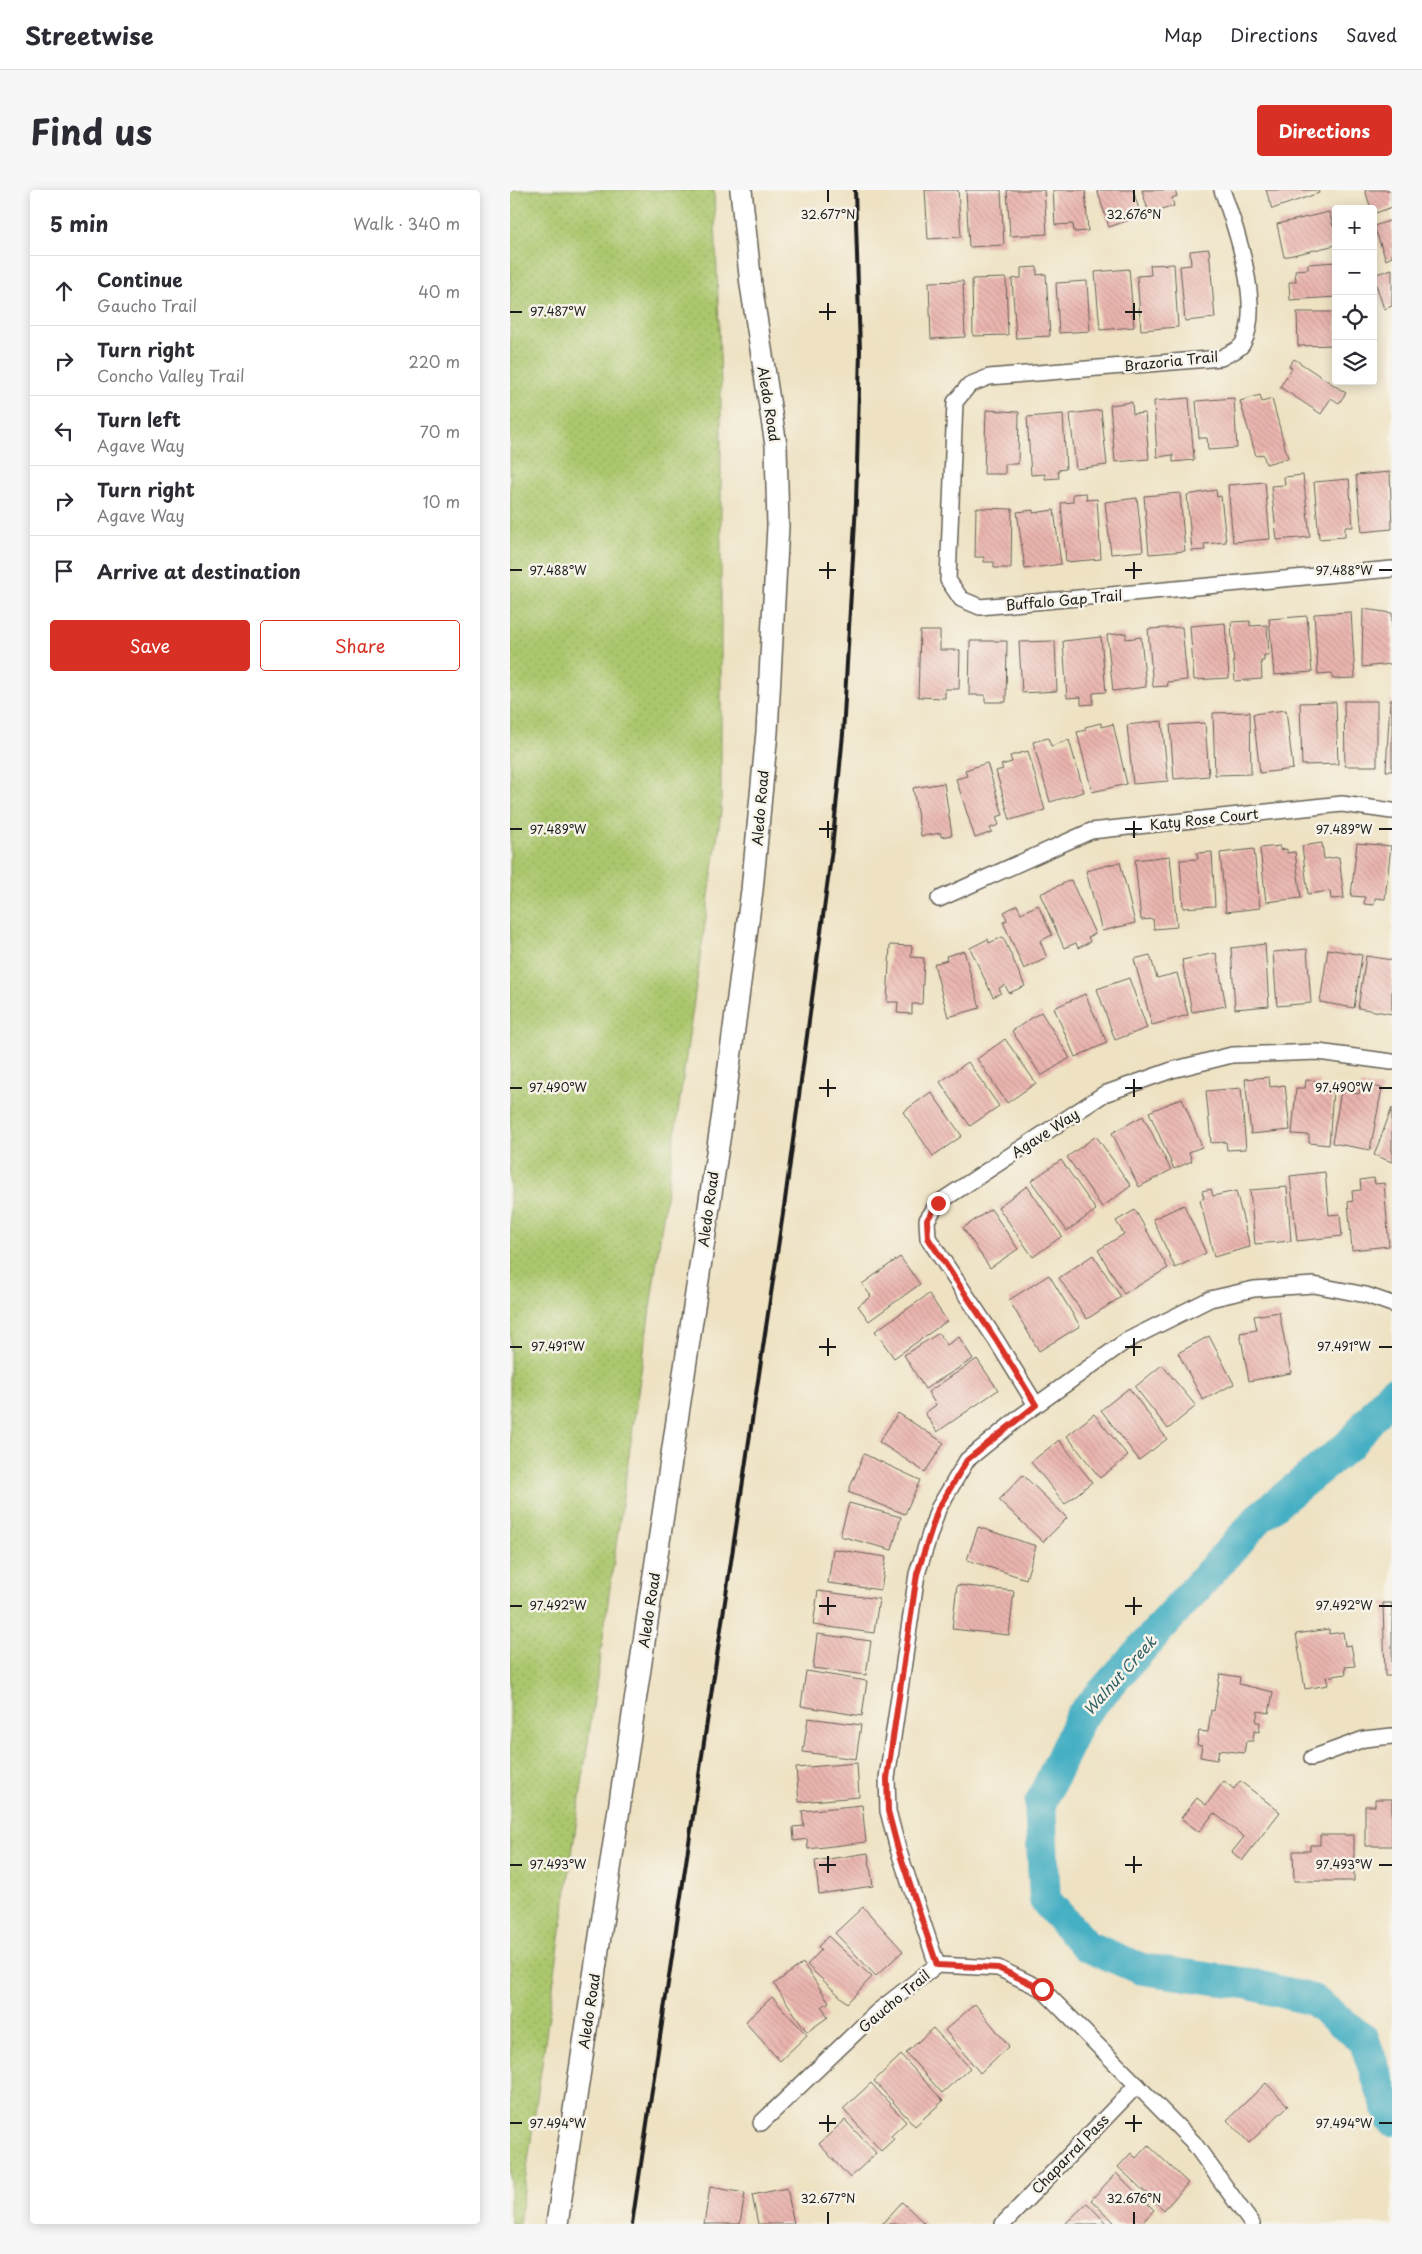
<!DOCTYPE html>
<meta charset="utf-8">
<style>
body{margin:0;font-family:"Playpen Sans",sans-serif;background:#f7f7f7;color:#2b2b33}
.controls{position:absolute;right:15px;top:15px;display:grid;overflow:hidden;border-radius:5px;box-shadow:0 2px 12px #0003}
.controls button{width:45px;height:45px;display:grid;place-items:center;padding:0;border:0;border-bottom:1px solid #e1e1e2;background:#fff;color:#2b2b33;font:25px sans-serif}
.stop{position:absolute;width:15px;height:15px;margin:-11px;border:4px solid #d93025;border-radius:50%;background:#fff}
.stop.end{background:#d93025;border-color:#fff;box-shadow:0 1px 5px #0008}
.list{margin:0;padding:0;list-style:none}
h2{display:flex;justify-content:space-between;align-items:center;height:65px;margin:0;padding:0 20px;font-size:21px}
h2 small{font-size:16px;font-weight:400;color:#7c7c81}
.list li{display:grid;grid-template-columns:32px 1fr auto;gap:15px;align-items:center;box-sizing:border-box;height:70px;padding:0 20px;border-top:1px solid #e1e1e2}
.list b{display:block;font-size:19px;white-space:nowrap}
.list p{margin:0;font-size:16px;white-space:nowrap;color:#7c7c81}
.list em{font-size:16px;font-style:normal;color:#7c7c81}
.actions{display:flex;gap:10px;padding:15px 20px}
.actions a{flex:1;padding:11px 0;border:1px solid #d93025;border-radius:5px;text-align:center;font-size:18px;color:#d93025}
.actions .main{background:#d93025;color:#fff}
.icon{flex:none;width:28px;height:28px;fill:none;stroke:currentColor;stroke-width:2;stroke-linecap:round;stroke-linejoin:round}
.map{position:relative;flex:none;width:882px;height:2034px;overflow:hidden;border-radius:5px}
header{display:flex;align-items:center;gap:30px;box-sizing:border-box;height:70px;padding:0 25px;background:#fff;border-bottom:1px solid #e1e1e2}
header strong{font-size:24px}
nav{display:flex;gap:28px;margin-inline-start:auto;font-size:18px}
.intro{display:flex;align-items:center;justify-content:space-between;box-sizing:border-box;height:120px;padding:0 30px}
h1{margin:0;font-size:35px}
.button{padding:12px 22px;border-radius:5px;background:#d93025;color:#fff;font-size:18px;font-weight:700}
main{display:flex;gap:30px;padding:0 30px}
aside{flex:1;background:#fff;border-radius:5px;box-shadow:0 2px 12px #0003}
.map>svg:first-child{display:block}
</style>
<header>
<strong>Streetwise</strong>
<nav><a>Map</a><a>Directions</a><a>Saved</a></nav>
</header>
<div class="intro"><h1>Find us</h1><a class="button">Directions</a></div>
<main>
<aside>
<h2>5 min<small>Walk · 340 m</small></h2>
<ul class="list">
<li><svg class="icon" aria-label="ahead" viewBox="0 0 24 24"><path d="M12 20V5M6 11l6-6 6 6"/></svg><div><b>Continue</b><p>Gaucho Trail</p></div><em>40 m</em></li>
<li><svg class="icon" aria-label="right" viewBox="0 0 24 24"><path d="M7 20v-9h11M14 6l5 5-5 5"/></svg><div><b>Turn right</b><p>Concho Valley Trail</p></div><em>220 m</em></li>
<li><svg class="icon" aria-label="left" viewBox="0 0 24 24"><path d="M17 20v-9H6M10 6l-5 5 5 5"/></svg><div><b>Turn left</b><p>Agave Way</p></div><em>70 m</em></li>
<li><svg class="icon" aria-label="right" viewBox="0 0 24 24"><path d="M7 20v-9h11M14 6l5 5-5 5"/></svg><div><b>Turn right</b><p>Agave Way</p></div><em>10 m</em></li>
<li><svg class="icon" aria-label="arrive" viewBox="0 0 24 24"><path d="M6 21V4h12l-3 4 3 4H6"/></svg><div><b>Arrive at destination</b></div></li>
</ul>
<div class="actions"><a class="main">Save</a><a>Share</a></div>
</aside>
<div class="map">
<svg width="882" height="2034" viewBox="0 0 882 2034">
<defs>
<pattern id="grass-dots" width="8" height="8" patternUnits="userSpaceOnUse" patternTransform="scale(1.25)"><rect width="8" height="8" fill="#abc76d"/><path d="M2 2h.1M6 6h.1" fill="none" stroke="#93aa5e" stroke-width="1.8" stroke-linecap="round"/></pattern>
<pattern id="building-back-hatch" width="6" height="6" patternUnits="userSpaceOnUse" patternTransform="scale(1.25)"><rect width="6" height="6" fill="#eab4ae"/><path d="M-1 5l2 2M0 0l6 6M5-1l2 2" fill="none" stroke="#c89a95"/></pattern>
</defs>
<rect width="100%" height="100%" fill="#f7f3e8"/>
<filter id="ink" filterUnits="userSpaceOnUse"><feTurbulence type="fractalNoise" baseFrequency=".02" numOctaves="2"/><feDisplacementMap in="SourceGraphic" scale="10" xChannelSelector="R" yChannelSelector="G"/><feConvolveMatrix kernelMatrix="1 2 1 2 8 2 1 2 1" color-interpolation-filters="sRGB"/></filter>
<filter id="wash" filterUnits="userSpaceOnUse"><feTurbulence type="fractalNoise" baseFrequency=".0096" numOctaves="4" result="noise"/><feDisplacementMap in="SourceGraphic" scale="20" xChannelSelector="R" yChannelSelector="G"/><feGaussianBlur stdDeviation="1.12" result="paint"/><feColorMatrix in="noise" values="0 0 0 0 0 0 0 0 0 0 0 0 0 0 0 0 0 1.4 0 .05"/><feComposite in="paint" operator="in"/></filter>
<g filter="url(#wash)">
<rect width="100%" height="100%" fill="#eee2c3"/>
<polygon fill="url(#grass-dots)" stroke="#647244" points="0,0 204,0 211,194 211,622 9,2034 0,2034"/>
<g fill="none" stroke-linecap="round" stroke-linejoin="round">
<polyline stroke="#45afc3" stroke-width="32" points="882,1203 839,1255 751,1326 571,1526 530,1614 535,1710 576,1756 632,1779 740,1794 803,1810 854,1850 882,1930"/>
</g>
<g id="blocks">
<g fill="url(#building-back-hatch)">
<polygon points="415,0 448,0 451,47 418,49"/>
<polygon points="456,0 491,0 494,55 459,57"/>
<polygon points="497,0 534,0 537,44 500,46"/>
<polygon points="543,0 575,0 578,41 564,42 563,34 545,35"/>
<polygon points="587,0 623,0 631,26 599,37"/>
<polygon points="632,0 665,0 667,6 662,8 664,16 639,24"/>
<polygon points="756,0 808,0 809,3 762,19"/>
<polygon points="855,0 882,0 882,17 863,24 863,19 861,19"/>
<polygon points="819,22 823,36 826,35 826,55 774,67 767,34"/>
<polygon points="882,30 882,67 876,70 864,36"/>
<polygon points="699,59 705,128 675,131 670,76 681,75 680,61"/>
<polygon points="826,72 826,107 780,110 779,92 786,92 785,80 798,79 798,74"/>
<polygon points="664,74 668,137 631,140 627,86 641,85 640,75"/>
<polygon points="527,77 527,85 536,84 540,146 506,148 502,89 511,88 511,78"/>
<polygon points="619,79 624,137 590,140 585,82"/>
<polygon points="882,79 882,116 874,119 863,85"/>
<polygon points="496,88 498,145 463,146 462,89"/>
<polygon points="453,91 455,147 421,149 419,92"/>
<polygon points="577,91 580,141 549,143 546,93"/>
<polygon points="787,122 826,122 826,155 788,156"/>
<polygon points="784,169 836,203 829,213 821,208 811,224 770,197 782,178 779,176"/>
<polygon points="750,205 752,212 762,209 778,268 756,274 753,264 746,266 730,211"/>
<polygon points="679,208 684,270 663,272 663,265 647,267 644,211"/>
<polygon points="724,208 727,258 698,260 697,248 689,248 686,211"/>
<polygon points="622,212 623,224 635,223 639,269 605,272 600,215"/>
<polygon points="476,220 509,222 508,274 495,274 495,284 474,284"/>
<polygon points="591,220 597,275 566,279 560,224"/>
<polygon points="553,224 556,279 548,280 549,288 535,289 535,284 521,285 517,227"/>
<polygon points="880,282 882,339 852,342 846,285"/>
<polygon points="793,285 800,347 767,350 761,296 775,295 774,287"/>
<polygon points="839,289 843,337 835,337 835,347 809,349 804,292"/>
<polygon points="755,292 760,349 723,352 718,295"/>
<polygon points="706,300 707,307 711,306 716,352 694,354 695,360 682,361 677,305"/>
<polygon points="576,303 577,310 587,309 591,369 556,372 551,313 563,312 563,304"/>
<polygon points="670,303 675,361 639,364 634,306"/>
<polygon points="627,308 633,361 601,364 595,312"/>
<polygon points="466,318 502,319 501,378 484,378 484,372 474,372 474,367 465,367"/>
<polygon points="523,320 523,323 544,320 551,374 515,379 507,322"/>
<polygon points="853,419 882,423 882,474 852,477"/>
<polygon points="841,422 845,488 823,489 822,483 808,484 804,424"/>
<polygon points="797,426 802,482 764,485 759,429"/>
<polygon points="740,431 740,436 757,435 759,465 754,465 754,471 751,471 752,489 725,491 721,432"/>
<polygon points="715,433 719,488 684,490 680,436"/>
<polygon points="672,437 677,490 657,492 658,496 643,497 638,439"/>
<polygon points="410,441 430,441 430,460 450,460 449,499 435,499 435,508 408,507"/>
<polygon points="616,443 616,449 631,447 636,497 603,501 597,445"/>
<polygon points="591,447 596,502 583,503 583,514 571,515 571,507 557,508 553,451"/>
<polygon points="460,451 497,451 496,512 475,512 475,505 459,505"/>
<polygon points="545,451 547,501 512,503 509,452"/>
<polygon points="880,510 882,510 882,581 876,581"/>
<polygon points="834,511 867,511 867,576 835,576"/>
<polygon points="826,512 828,574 792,575 790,513"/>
<polygon points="776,520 783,579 750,583 743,524"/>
<polygon points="740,522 741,584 705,585 703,523"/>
<polygon points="652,531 658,591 623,594 617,535"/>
<polygon points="591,533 591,537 603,534 617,594 582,602 567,542 576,540 575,537"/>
<polygon points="695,533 699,586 664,589 660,535"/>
<polygon points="538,548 541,556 559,550 574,602 540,612 523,552"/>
<polygon points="518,561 535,620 500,630 486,581 493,579 491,575 502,572 500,566"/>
<polygon points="477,573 493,625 486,627 489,635 480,638 482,642 465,648 446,589 457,586 455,580"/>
<polygon points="434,593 442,645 431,647 431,643 411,646 403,598"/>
<polygon points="812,653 814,669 829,667 834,708 821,709 820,701 798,704 792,656"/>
<polygon points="847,653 881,656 875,709 865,708 864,715 854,714 855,707 841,706"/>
<polygon points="770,656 770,660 777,659 777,663 785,662 791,708 756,712 750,658"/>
<polygon points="744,659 750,718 716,722 710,663"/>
<polygon points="702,662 705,716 673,718 670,670 688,669 687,663"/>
<polygon points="660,666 667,737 644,739 643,729 631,730 625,670"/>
<polygon points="610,672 625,733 592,741 576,681"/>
<polygon points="561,690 585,744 578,747 580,752 568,758 566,753 554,758 530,704"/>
<polygon points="507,715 511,723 528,715 542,745 530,751 537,768 514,779 493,732 497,730 494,722"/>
<polygon points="493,747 515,796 499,803 495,795 489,798 491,803 483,807 460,758 478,749 479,753"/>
<polygon points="755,754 759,816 725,819 721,758"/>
<polygon points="380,755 402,756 401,767 414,768 412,814 402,814 402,824 387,823 388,812 377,812"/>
<polygon points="797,759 801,813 767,816 763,762"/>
<polygon points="818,759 852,765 844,818 810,812"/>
<polygon points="454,761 470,818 438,827 424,774 437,770 436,766"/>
<polygon points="706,763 716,816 682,822 672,770"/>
<polygon points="640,765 647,788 667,783 678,825 642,835 624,769"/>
<polygon points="856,766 882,770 882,824 848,818"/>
<polygon points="619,788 637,838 605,850 587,799"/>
<polygon points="575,804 597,853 565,867 544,818"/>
<polygon points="531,822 560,868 531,886 502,841"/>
<polygon points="495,849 526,893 497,913 467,869"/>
<polygon points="458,872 489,916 460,936 430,892"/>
<polygon points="759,887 760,897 775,895 780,940 741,944 735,889"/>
<polygon points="796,890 810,891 809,900 823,901 819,955 799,953 799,945 782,944 786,898 795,898"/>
<polygon points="851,894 872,898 860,960 822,953 831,901 849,904"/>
<polygon points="731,898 736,959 717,960 716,952 701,953 696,901"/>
<polygon points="421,902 452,946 423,966 393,922"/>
<polygon points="672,908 692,957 679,962 682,971 664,979 639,922"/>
<polygon points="882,918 882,972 864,965"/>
<polygon points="633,926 661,980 629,997 602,943"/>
<polygon points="586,946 621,996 592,1017 557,967"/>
<polygon points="551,970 586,1020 557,1041 521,991"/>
<polygon points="815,982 819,1025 830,1024 832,1046 787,1051 780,986"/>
<polygon points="864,988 865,994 874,993 879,1056 842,1060 838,1012 843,1011 842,1001 851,1000 850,990"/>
<polygon points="517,996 552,1046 523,1067 488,1017"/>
<polygon points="777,997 781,1051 745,1054 740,1000"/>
<polygon points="701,999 703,1006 726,1001 740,1057 704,1067 690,1010 694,1008 692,1001"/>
<polygon points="674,1015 696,1063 665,1078 643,1029"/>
<polygon points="481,1019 508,1059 480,1078 453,1038"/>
<polygon points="625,1020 658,1078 614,1104 588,1060 614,1044 606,1031"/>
<polygon points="583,1065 611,1107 577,1129 549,1088"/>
<polygon points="390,1067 410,1094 359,1131 348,1116 361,1106 352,1094"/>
<polygon points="539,1085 570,1136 529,1161 499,1110"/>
<polygon points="419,1104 437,1131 384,1168 365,1141"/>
<polygon points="769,1122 781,1183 739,1191 730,1143 747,1140 744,1126"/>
<polygon points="429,1143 437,1155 449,1147 463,1169 415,1199 394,1165"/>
<polygon points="699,1146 724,1194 693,1210 668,1163"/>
<polygon points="467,1169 488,1200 427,1242 415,1223 426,1215 418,1202"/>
<polygon points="652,1175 686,1216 658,1239 625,1197"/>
<polygon points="619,1198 657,1249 629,1270 591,1220"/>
<polygon points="388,1223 434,1253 415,1282 369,1252"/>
<polygon points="584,1224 618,1266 590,1288 557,1246"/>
<polygon points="549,1250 582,1292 555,1314 521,1272"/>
<polygon points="354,1264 410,1290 395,1324 338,1302"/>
<polygon points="513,1285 557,1328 533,1352 489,1310"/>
<polygon points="339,1313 391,1327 382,1360 330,1346"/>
<polygon points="468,1337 526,1356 516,1389 457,1370"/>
<polygon points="323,1359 376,1367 371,1400 318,1393"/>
<polygon points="447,1395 504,1401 499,1445 442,1439"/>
<polygon points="308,1401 369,1409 364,1443 303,1435"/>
<polygon points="873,1413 882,1413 882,1486 875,1486"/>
<polygon points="819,1439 819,1444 833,1442 835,1456 841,1455 845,1476 835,1477 836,1484 816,1487 818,1495 795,1499 786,1444"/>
<polygon points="307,1444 361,1451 356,1485 303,1478"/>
<polygon points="296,1481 357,1491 352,1526 291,1516"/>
<polygon points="710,1484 730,1487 729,1494 763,1502 759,1523 748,1521 746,1532 750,1532 749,1542 744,1541 743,1551 736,1551 734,1563 709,1560 707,1570 690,1567 692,1556 687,1555 689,1541 698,1542 701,1520 704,1521"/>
<polygon points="298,1528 351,1535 346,1569 293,1562"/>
<polygon points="347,1573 349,1607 289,1612 286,1578"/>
<polygon points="714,1591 724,1599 730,1591 770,1622 732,1671 722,1662 734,1647 704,1623 689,1642 671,1628 687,1608 696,1615"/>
<polygon points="865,1609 882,1609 882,1656 855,1656 855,1616 865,1616"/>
<polygon points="352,1615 356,1652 298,1659 297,1649 284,1651 283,1637 294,1636 292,1621"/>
<polygon points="810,1645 844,1645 844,1691 784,1691 783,1661 800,1661 800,1655 810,1655"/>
<polygon points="358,1663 363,1696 309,1704 305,1671"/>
<polygon points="353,1717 393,1761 366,1786 325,1743"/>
<polygon points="318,1746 362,1787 337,1813 297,1775 311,1760 308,1757"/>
<polygon points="293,1773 319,1812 312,1817 318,1827 297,1842 264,1794"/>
<polygon points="262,1807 297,1845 270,1871 235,1832"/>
<polygon points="465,1814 499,1856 470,1883 435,1840"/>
<polygon points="423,1838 460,1878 432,1903 396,1863"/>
<polygon points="391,1865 433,1911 405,1936 364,1891"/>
<polygon points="361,1893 396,1932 381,1946 384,1949 371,1961 333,1919"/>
<polygon points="756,1893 778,1916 739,1953 717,1930"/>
<polygon points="335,1930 366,1963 340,1988 309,1954"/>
<polygon points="638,1955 678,1993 654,2020 608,1977 621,1963 626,1968"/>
<polygon points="606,1983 644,2020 631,2034 606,2034 581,2010"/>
<polygon points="200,1997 235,2003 230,2034 194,2034"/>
<polygon points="277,1998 284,2034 248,2034 242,2005"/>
<polygon points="392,2012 415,2034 372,2034"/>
<polygon points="577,2013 597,2034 555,2034"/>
</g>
</g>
</g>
<g filter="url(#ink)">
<use href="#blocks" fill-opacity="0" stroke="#666156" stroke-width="1"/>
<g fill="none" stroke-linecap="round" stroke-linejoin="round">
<g stroke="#666156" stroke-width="18">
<g id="street">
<path d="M712 0C726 37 753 118 733 153 730 160 717 164 711 168L479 187 459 195 445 212 438 390 451 409 470 417 882 379"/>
<polyline points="429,709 581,641 832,614 882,621"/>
<polyline points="526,1215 486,1150 418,1048 417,1030 428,1013 594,904 662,880 722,865 808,862 882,872"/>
<polyline points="802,1568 854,1549 882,1546"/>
<polyline points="427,1775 388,1659 378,1621 377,1588 407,1384 428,1319 457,1270 511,1226 616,1151 700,1109 744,1099 804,1095 856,1105 882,1114"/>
<polyline points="251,1933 367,1822 427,1775 488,1778 532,1799 683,1952 742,2034"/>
<polyline points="493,2034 627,1895"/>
</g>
</g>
<g stroke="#666156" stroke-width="24">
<polyline id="secondary" points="47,2034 213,923 242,700 257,542 268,336 266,255 241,95 231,0"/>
</g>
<use href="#street" stroke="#fff" stroke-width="15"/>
<use href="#secondary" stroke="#fff" stroke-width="21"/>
<polyline stroke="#1c1c1c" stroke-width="4" points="122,2034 275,1010 322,659 333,544 346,313 350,161 345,0"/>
</g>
</g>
<g fill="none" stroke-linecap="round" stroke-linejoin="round" filter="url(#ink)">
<polyline stroke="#d93025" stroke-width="6" points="428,1013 417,1030 418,1048 486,1150 526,1215 457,1270 428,1319 407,1384 377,1588 378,1621 388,1659 427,1775 488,1778 532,1799"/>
</g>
<path fill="none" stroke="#1c1c1c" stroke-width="2" d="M318 0V12M624 0V12M318 113V130M624 113V130M0 122H12M309 122H326M615 122H632M318 372V389M624 372V389M0 380H12M309 380H326M615 380H632M869 380H882M318 631V648M624 631V648M0 639H12M309 639H326M615 639H632M869 639H882M318 889V907M624 889V907M0 898H12M309 898H326M615 898H632M869 898H882M318 1148V1166M624 1148V1166M0 1157H12M309 1157H326M615 1157H632M869 1157H882M318 1407V1425M624 1407V1425M0 1416H12M309 1416H326M615 1416H632M869 1416H882M318 1666V1683M624 1666V1683M0 1675H12M309 1675H326M615 1675H632M869 1675H882M318 1925V1942M624 1925V1942M0 1933H12M309 1933H326M615 1933H632M869 1933H882M318 2022V2034M624 2022V2034"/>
<g text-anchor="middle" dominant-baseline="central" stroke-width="5" stroke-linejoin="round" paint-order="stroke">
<g font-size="14" fill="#1c1c1c" stroke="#f7f3e8">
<text transform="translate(661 171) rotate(-6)">Brazoria Trail</text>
<text transform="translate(259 214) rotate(81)">Aledo Road</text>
<text transform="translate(554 410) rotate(-5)">Buffalo Gap Trail</text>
<text transform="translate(250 618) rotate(-85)">Aledo Road</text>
<text transform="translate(694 629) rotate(-6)">Katy Rose Court</text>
<text transform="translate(535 943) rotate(-33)">Agave Way</text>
<text transform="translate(198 1019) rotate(-82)">Aledo Road</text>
<text transform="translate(139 1420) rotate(-81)">Aledo Road</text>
<text transform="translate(384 1811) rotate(-40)">Gaucho Trail</text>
<text transform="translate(79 1821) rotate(-81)">Aledo Road</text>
<text transform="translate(560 1964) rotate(-46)">Chaparral Pass</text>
</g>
<g font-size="15" font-style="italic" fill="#2e5e67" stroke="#f7f3e8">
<text transform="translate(609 1485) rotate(-48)">Walnut Creek</text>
</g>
</g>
<g font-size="12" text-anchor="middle" fill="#1c1c1c" stroke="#f7f3e8" stroke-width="5" stroke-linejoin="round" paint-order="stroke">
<text x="318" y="29">32.677°N</text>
<text x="624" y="29">32.676°N</text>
<text x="48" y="126">97.487°W</text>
<text x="834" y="385">97.488°W</text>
<text x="48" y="385">97.488°W</text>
<text x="834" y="644">97.489°W</text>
<text x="48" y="644">97.489°W</text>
<text x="834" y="902">97.490°W</text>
<text x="48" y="902">97.490°W</text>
<text x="834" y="1161">97.491°W</text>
<text x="48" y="1161">97.491°W</text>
<text x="834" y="1420">97.492°W</text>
<text x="48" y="1420">97.492°W</text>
<text x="48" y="1679">97.493°W</text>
<text x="834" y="1679">97.493°W</text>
<text x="48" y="1938">97.494°W</text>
<text x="834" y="1938">97.494°W</text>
<text x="318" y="2013">32.677°N</text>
<text x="624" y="2013">32.676°N</text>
</g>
</svg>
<div class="controls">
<button>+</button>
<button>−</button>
<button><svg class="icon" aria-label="locate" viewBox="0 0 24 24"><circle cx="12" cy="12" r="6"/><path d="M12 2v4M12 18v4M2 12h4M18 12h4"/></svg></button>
<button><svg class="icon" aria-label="layers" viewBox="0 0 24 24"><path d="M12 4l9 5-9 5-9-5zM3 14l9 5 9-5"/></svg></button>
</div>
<div class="stop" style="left:532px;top:1799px"></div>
<div class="stop end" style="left:428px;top:1013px"></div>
</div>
</main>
